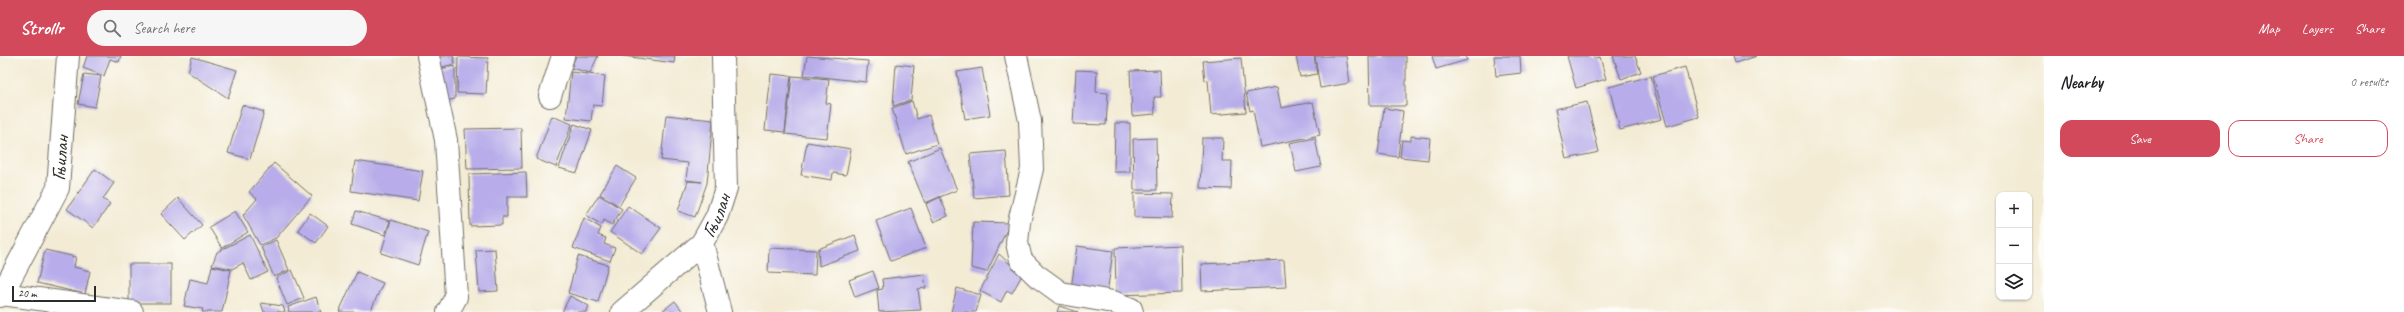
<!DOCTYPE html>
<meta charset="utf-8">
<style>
body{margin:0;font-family:Caveat,sans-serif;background:#f6f6f6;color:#202124}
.controls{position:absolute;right:12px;bottom:12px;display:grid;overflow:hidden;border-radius:8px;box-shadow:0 1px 3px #0004}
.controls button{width:36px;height:36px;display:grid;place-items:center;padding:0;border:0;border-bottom:1px solid #e0e0e0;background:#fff;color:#202124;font:20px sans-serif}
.scale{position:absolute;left:12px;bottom:10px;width:84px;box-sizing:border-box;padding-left:4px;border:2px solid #2b2b2b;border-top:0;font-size:11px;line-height:14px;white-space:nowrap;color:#2b2b2b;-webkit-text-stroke:3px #fdfcf7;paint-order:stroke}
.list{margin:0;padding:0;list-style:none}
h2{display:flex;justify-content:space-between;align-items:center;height:52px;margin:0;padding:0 16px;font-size:17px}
h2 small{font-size:13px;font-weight:400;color:#757577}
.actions{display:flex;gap:8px;padding:12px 16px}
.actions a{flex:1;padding:9px 0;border:1px solid #d1495b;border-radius:12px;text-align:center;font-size:14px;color:#d1495b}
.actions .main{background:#d1495b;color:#fff}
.icon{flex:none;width:22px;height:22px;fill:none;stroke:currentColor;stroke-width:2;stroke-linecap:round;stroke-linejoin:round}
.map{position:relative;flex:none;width:2044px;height:256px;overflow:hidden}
header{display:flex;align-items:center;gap:24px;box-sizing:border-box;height:56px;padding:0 20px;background:#d1495b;color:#fff}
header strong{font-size:19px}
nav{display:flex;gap:22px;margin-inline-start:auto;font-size:14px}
.search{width:280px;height:36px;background:#f6f6f6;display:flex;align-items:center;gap:10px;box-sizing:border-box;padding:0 14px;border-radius:22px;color:#757577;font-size:15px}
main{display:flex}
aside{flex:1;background:#fff}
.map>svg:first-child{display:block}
</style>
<header>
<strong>Strollr</strong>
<div class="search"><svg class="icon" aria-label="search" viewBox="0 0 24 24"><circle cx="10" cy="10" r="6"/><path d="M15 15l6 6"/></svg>Search here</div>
<nav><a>Map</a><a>Layers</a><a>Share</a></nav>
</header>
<main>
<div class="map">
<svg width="2044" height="256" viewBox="0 0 2044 256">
<rect width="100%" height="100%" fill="#fdfcf7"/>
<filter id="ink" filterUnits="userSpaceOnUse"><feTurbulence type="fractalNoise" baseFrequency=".025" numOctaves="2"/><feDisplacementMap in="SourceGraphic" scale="8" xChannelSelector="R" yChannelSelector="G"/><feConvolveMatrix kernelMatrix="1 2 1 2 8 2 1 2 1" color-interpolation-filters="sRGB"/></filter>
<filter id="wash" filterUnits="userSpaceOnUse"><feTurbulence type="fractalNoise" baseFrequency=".012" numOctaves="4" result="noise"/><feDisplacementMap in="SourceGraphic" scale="16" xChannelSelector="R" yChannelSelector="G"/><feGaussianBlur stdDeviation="0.9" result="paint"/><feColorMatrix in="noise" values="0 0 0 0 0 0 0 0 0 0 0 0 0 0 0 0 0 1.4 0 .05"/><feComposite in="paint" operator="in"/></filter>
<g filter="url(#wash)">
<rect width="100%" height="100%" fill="#f3ebd4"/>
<g id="blocks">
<g fill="#b8adea">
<polygon points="87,0 121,0 119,6 110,3 104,20 83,12"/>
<polygon points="430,0 453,0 455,8 433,13"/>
<polygon points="576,0 598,0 590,17 571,12"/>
<polygon points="623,0 675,0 674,7"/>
<polygon points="807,0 868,5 866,26 804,19"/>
<polygon points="1296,0 1314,0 1317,18 1300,21"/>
<polygon points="1315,0 1346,0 1350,27 1320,32"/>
<polygon points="1369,0 1406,0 1406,50 1370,50"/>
<polygon points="1432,0 1466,0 1467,4 1436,13"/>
<polygon points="1494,0 1520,0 1521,17 1496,20"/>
<polygon points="1567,0 1593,0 1594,2 1600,1 1606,23 1576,32"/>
<polygon points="1613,0 1635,0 1641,16 1621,23"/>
<polygon points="1733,0 1757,0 1735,7"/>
<polygon points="192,1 237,14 228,42 188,16"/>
<polygon points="458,1 488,2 486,38 457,37"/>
<polygon points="1241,2 1246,56 1211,59 1208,24 1205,25 1203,5"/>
<polygon points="896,8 914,10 911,44 893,50"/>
<polygon points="455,10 455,43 440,46 433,14"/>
<polygon points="1685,11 1699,61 1667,70 1653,20"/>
<polygon points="982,12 990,59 965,63 957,16"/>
<polygon points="1076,14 1097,15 1096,36 1108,37 1106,69 1073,68"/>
<polygon points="1160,14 1161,41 1154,41 1155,58 1132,60 1130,15"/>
<polygon points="571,16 605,20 602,50 593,49 591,65 566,62"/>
<polygon points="84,18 101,20 95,51 78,48"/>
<polygon points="771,18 791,20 785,76 765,74"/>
<polygon points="792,20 829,23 826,47 831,48 827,82 785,78"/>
<polygon points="1651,20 1662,63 1620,74 1609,31"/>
<polygon points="1277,31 1281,52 1313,46 1320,79 1260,91 1253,54 1250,55 1246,37"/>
<polygon points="912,45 917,63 929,59 937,88 906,98 892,52"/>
<polygon points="1587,46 1599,96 1566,103 1555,53"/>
<polygon points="242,49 264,56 250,103 228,97"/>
<polygon points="1384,52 1403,55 1398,101 1378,98"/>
<polygon points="666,59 713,64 707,127 695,161 678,155 688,125 702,126 686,124 688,107 661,104"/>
<polygon points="552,60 572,68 556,111 536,103"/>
<polygon points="1115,67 1130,67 1130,116 1114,116"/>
<polygon points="574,68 592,74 577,117 559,112"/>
<polygon points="521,72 522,112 467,113 465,73"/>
<polygon points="1411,80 1430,82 1428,104 1400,101 1402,84 1411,85"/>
<polygon points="1156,82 1157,134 1134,134 1133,83"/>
<polygon points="1202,82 1223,82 1222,105 1232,105 1231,133 1200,132"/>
<polygon points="1315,82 1321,111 1296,116 1290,87"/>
<polygon points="807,86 851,93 846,119 833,117 832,124 801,119"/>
<polygon points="940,92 957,134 925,147 908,106"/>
<polygon points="1006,95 1009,139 974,142 970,98"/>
<polygon points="355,105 423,115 418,145 351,135"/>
<polygon points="274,107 312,140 276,182 260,189 243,159 257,143 249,136"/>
<polygon points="617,110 636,122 619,150 600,138"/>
<polygon points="95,113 114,127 103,143 110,148 93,172 67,153"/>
<polygon points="526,116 527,141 507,141 507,161 502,161 502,169 470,170 469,118"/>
<polygon points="1134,137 1173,138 1172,162 1134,161"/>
<polygon points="599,139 622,153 612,169 604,164 602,169 586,159"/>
<polygon points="940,141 948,160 933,166 926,148"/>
<polygon points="178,142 202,169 185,184 161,158"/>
<polygon points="628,150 661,172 642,198 610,176"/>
<polygon points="911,152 926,192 891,205 876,165"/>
<polygon points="235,155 248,176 222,192 209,171"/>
<polygon points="356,155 390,165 385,179 352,168"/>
<polygon points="310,157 328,170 316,187 298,174"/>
<polygon points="584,162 601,172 598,179 606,182 604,188 615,192 610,205 573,192"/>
<polygon points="391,164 428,176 418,209 381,197"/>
<polygon points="973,166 1010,167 987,216 971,212"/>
<polygon points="250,179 268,216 251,224 243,207 232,213 212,209 217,196"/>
<polygon points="855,179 860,195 819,210 818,193"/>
<polygon points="276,184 289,214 274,221 261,191"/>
<polygon points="1181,189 1182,237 1116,239 1115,192"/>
<polygon points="1077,190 1113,195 1107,238 1071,233"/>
<polygon points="769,192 816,194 815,219 768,217"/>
<polygon points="495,193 498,235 479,236 476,194"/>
<polygon points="45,194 76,201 74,211 90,215 85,238 37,227"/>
<polygon points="999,198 1022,219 1012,237 1007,234 1001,246 980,235"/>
<polygon points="578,200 608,209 598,246 568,237"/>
<polygon points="1284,204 1286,231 1202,235 1201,208"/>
<rect x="129" y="208" width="42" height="39"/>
<polygon points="212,210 231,214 222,256 202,256 203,253 184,250 190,223 208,227"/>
<polygon points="292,214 304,242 287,249 276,222"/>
<polygon points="873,215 879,232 855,241 849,224"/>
<polygon points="357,216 383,227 370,256 339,256"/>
<polygon points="924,218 926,232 918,233 921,254 879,256 877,234 883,233 882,223"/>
<polygon points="957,232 981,239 976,256 951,256"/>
<polygon points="570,240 589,250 586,256 562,256"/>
<polygon points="316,241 321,256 289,256 288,251"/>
<polygon points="675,245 683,256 661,256"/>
<polygon points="261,247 283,250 285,256 264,256"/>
<polygon points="1059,250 1078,256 1057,256"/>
</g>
</g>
</g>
<g filter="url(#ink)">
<use href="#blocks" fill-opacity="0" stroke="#716e66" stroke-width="1"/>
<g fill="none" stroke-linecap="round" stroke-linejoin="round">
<g stroke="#716e66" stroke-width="24">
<g id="minor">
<polyline points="428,0 446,84 456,241 448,256"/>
<polyline points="1016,0 1030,65 1032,113 1019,166 1017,187 1021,204 1036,219 1061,237 1113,246 1131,253 1132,256"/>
<polyline points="550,40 563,0"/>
<polyline points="702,187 720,256"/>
<polyline points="2,238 58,132 68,0"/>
<polyline points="0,240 2,238 132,256"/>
<path id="s1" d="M622 256 702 187 717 160 726 132 723 0"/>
</g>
</g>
<use href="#minor" stroke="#fff" stroke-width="22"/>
</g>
</g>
<g text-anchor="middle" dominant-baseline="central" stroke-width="3" stroke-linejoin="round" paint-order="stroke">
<g font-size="20" fill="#2b2b2b" stroke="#fdfcf7">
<text transform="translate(60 102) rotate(-85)">Гњилан</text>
<text stroke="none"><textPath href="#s1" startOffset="137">Гњилан</textPath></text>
</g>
</g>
</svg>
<div class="controls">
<button>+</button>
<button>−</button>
<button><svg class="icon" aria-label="layers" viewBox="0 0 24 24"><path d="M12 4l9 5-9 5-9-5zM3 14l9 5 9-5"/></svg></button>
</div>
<div class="scale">20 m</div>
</div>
<aside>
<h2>Nearby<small>0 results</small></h2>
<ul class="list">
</ul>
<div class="actions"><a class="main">Save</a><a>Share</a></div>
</aside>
</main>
